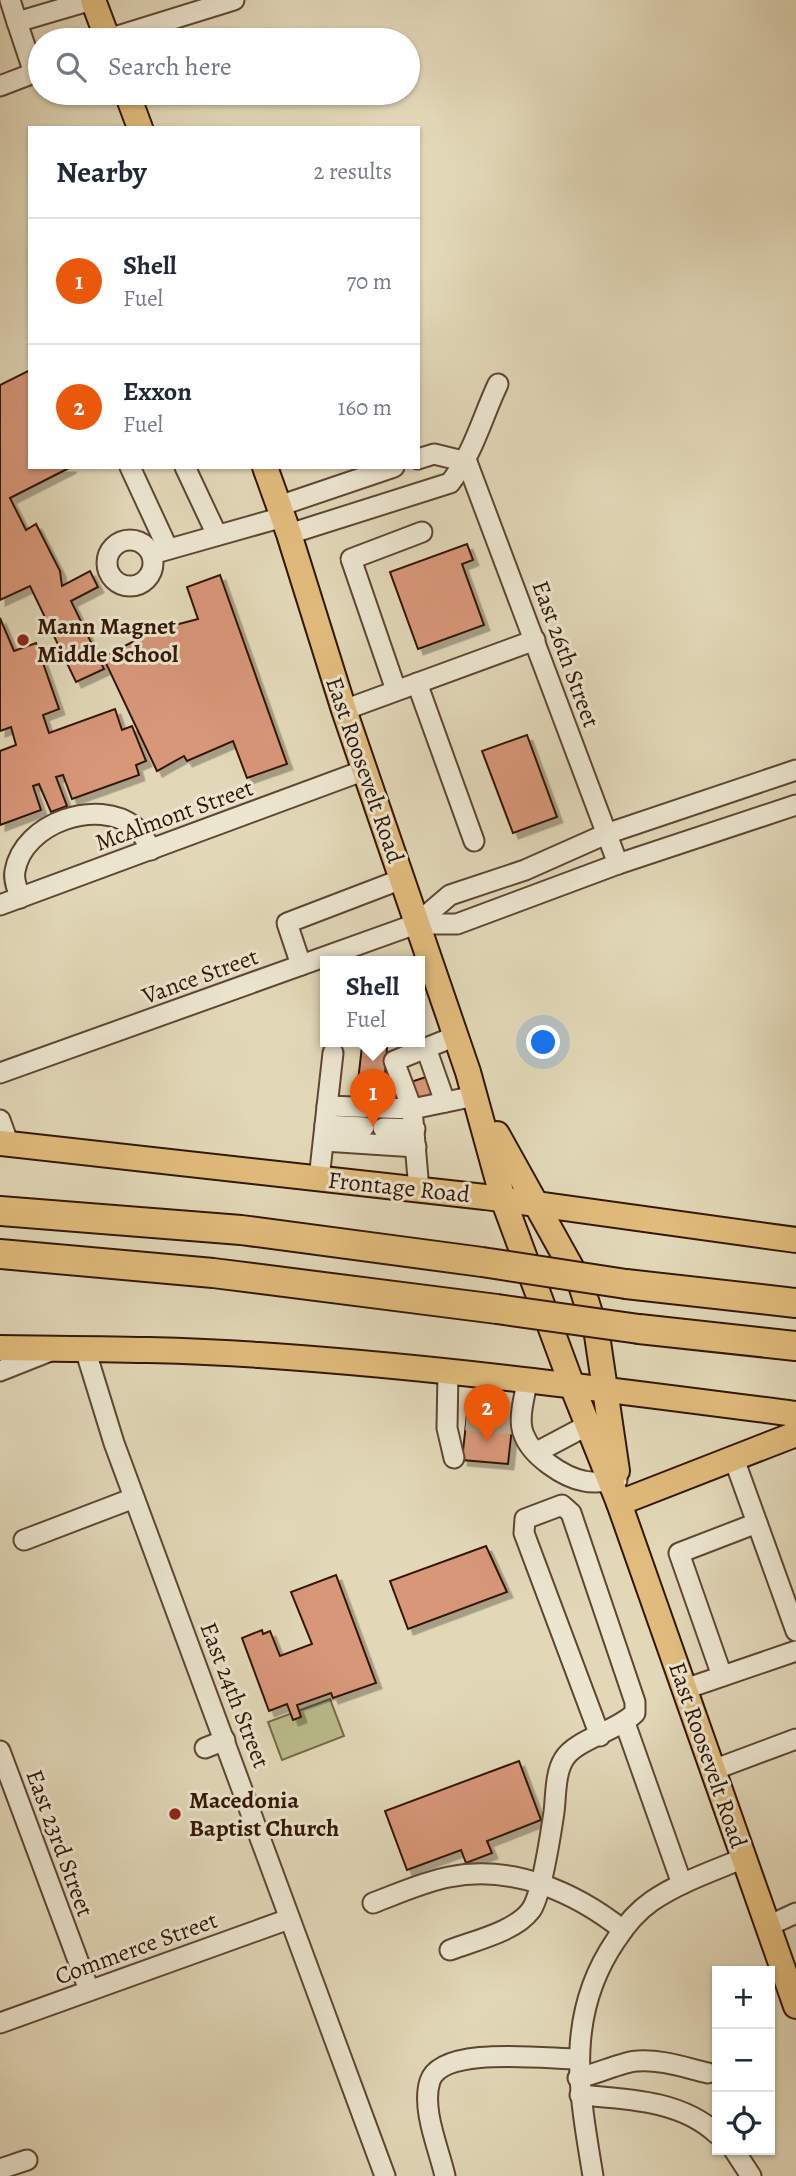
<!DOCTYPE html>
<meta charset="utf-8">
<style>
body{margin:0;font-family:Alegreya,serif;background:#f2f2f3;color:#1f2937}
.controls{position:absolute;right:21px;bottom:21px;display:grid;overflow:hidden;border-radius:0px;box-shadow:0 2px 5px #0004}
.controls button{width:63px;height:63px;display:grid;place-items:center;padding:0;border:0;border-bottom:2px solid #e0e1e3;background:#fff;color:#1f2937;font:35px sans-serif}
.you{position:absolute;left:544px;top:1043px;width:24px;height:24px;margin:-18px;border:5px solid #fff;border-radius:50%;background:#1a73e8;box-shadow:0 0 0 10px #1a73e833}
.badge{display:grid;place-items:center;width:46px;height:46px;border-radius:50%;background:#ea580c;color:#fff;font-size:23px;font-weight:700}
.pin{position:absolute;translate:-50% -58px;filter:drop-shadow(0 2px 4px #0008)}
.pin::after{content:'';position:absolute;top:37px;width:24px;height:21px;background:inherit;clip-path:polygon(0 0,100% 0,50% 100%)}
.popup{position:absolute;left:320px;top:956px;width:105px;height:91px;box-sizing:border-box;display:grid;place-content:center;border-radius:0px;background:#fff;filter:drop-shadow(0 2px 5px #0005);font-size:23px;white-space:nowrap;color:#747a83}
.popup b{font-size:26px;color:#1f2937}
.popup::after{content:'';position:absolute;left:50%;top:100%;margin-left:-14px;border:14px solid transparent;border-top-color:#fff}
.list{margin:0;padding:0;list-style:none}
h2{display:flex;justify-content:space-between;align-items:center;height:91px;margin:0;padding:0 28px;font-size:30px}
h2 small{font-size:23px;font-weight:400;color:#747a83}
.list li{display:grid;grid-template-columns:46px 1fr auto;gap:21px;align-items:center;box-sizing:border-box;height:126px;padding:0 28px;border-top:2px solid #e0e1e3}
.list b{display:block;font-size:26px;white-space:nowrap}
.list p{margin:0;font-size:23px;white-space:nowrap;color:#747a83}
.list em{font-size:23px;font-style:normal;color:#747a83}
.icon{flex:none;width:38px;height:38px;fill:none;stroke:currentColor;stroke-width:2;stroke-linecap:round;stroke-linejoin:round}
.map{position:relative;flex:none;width:796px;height:2176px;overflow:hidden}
.search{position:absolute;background:#fff;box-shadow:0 2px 5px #0004;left:28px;top:28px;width:392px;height:77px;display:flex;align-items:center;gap:18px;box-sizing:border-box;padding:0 24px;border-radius:38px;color:#747a83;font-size:26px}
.panel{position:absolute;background:#fff;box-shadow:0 2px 5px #0004;left:28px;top:126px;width:392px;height:343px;border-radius:0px}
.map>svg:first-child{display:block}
</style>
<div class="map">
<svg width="796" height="2176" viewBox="0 0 796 2176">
<defs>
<filter id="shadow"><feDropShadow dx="5.5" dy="5.5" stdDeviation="0" flood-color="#0004"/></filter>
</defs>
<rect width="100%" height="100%" fill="#e2d8b8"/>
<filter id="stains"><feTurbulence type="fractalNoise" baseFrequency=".00286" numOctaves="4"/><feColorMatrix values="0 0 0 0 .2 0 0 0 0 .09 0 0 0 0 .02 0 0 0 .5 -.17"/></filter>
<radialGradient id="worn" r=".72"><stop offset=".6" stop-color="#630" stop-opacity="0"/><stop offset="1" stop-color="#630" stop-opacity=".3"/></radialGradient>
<polygon fill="#babc8a" stroke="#766948" stroke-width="2" points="330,1699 344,1736 282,1760 268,1722"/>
<g fill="#d89779" stroke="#331605" stroke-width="2" filter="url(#shadow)">
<polygon points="30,370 30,467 71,467 10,498 26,530 36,524 60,571 62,586 90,571 98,587 71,601 104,669 76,682 30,586 0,600 0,385"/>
<polygon points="467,544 473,560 462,564 484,625 418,649 390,572"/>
<polygon points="220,575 287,764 247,778 233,741 187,761 184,756 157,771 103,657 156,630 198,619 187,587"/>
<polygon points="0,618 14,651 36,643 59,709 43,715 49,733 115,709 122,730 132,726 146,761 136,765 139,775 72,799 63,775 56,777 67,806 51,812 39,784 33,786 41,810 0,825 0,751 16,745 11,727 0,731"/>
<polygon points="527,735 557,817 513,833 482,751"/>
<polygon points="362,1046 387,1048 383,1103 356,1099"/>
<polygon points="426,1077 432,1094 414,1101 408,1083"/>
<polygon points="467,1414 513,1419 508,1464 462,1460"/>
<polygon points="486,1546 507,1592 408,1629 390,1581"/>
<polygon points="336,1575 376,1683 333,1698 331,1693 297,1705 301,1717 293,1720 287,1704 269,1711 242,1638 262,1630 263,1634 270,1631 280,1656 312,1644 291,1592"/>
<polygon points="519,1761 541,1820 487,1841 492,1853 466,1863 461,1850 407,1870 385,1811"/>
</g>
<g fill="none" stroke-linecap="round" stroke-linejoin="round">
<polyline stroke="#bfb194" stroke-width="19" stroke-dasharray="19 10" stroke-linecap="butt" points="466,1421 513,1425"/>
<g stroke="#5f4632" stroke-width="23">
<g id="minor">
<polyline points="10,0 17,22 92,0"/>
<polyline points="108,39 234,0"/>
<polyline points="0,86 34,73 17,22"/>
<polyline points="418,459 434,454 467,462"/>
<polyline points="467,462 618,864"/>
<polyline points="130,467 168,549"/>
<polyline points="185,467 217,535"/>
<polyline points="279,506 394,467"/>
<path d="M289 534 450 483C473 454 482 418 498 384"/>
<circle cx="130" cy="563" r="23"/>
<polyline points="152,554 283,517"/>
<polyline points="417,683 474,841"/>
<polyline points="396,690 351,559 422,532"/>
<polyline points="344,710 535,640"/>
<path d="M20 898C18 890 13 880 15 871 23 823 98 797 135 827 143 833 146 841 151 850"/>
<polyline points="0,905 365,770"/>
<polyline points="416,924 450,895 525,870 606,834 796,770"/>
<polyline points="301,965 287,923 402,879"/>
<polyline points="0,1073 416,924 457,924 618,864 796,805"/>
<polyline points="445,1102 426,1048 456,1036"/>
<polyline points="327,1106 412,1109 394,1061 426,1048"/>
<polyline points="0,1120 9,1145"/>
<polyline points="325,1125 364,1127"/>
<polyline points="383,1128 415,1129"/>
<polyline points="324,1141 416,1147"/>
<polyline points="319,1179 333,1053"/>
<polyline points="419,1190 412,1109 475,1096"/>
<polyline points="85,1349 114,1443 385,2176"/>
<polyline points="0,1371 48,1352"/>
<polyline points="448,1373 447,1428 454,1458"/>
<path d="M527 1381C525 1397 517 1419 524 1435 532 1456 563 1477 584 1481 595 1484 607 1481 617 1480"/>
<polyline points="537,1452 588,1425"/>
<polyline points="734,1459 796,1631"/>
<polyline points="24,1540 134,1498"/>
<polyline points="722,1676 679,1553 757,1523"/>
<polyline points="685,1689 796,1651"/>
<polyline points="625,1723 682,1884"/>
<polyline points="205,1748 225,1740"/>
<polyline points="0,1751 89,1990"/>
<polyline points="713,1770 796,1739"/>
<path d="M373 1903C397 1894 423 1882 449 1877 512 1864 575 1892 623 1930"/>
<polyline points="768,1926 796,1913"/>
<path d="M450 1950C473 1941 515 1932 531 1910 542 1895 551 1832 554 1812 556 1796 555 1773 564 1759 575 1740 617 1731 635 1713V1702L571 1513 562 1505 525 1519 524 1533 600 1736"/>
<polyline points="0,2023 289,1919"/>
<path d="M578 2078C594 2075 625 2061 637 2061 661 2059 686 2068 708 2073"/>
<path d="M580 2095C626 2099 681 2100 717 2134"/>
<polyline points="734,2150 751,2176"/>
<polyline points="0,2169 27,2160"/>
<path d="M445 2176C439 2149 421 2109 430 2081 442 2045 546 2059 578 2059"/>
<path d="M593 2176C579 2091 564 2016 616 1940 625 1926 639 1910 652 1901 680 1882 713 1871 744 1858"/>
</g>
</g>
<g stroke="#331605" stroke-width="28">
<g id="major">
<polyline points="93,0 108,40"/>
<polyline points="127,93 140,128"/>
<polyline points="265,467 289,534 344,710 468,1072 503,1199 573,1388 619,1503 796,2006"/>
<polyline points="497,1134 581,1285 597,1335 617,1471"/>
<polyline points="0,1143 485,1197 796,1240"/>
<path d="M0 1348C87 1349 173 1349 259 1355 439 1367 618 1391 796 1414"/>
<polyline points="619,1503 796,1434"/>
</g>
</g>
<g stroke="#331605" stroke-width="32">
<g id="highway">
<polyline points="0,1211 241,1230 482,1262"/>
<polyline points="0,1254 213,1273 497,1309"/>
<polyline points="626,1284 796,1303"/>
<polyline points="639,1329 796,1346"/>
</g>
</g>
<use href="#minor" stroke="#ece6d1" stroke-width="19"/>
<use href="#major" stroke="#e1bc7c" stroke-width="24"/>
<use href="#highway" stroke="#e1bc7c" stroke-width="28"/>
<g stroke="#331605" stroke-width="32" stroke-linecap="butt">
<g id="highway-bridge">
<polyline points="482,1262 626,1284"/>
<polyline points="497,1309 639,1329"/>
</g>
</g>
<use href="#highway-bridge" stroke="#e1bc7c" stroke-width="28"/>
</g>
<g fill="#8f2418" stroke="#ece6d1" stroke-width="2.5">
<circle cx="23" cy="640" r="7"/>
<circle cx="175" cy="1814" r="7"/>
</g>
<g text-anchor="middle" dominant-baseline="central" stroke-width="6" stroke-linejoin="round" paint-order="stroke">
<g font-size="24" font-weight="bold" fill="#331605" stroke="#ece6d1" text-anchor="start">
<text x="37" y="626">Mann Magnet<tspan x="37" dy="28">Middle School</tspan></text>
<text x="189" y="1800">Macedonia<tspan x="189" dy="28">Baptist Church</tspan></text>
</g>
<g font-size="24" fill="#331605" stroke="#ece6d1">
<text transform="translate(566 654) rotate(70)">East 26th Street</text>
<text transform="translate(365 770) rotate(71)">East Roosevelt Road</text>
<text transform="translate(174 815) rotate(-20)">McAlmont Street</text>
<text transform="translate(200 976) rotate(-20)">Vance Street</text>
<text transform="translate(399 1187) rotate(6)">Frontage Road</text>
<text transform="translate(235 1695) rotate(69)">East 24th Street</text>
<text transform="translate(708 1755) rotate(71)">East Roosevelt Road</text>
<text transform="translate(60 1843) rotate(70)">East 23rd Street</text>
<text transform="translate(136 1948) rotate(-20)">Commerce Street</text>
</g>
</g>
<rect width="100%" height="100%" filter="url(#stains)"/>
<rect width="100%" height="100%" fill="url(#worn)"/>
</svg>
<div class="controls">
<button>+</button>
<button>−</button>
<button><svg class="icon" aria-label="locate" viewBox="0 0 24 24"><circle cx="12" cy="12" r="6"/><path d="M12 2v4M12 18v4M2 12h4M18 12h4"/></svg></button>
</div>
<div class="you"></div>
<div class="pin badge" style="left:373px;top:1127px">1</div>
<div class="popup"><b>Shell</b>Fuel</div>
<div class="pin badge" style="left:487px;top:1442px">2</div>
<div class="search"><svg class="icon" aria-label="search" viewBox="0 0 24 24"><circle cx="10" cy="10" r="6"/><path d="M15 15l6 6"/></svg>Search here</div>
<section class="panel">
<h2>Nearby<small>2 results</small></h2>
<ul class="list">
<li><span class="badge">1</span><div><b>Shell</b><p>Fuel</p></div><em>70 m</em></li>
<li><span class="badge">2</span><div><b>Exxon</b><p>Fuel</p></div><em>160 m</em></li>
</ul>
</section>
</div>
